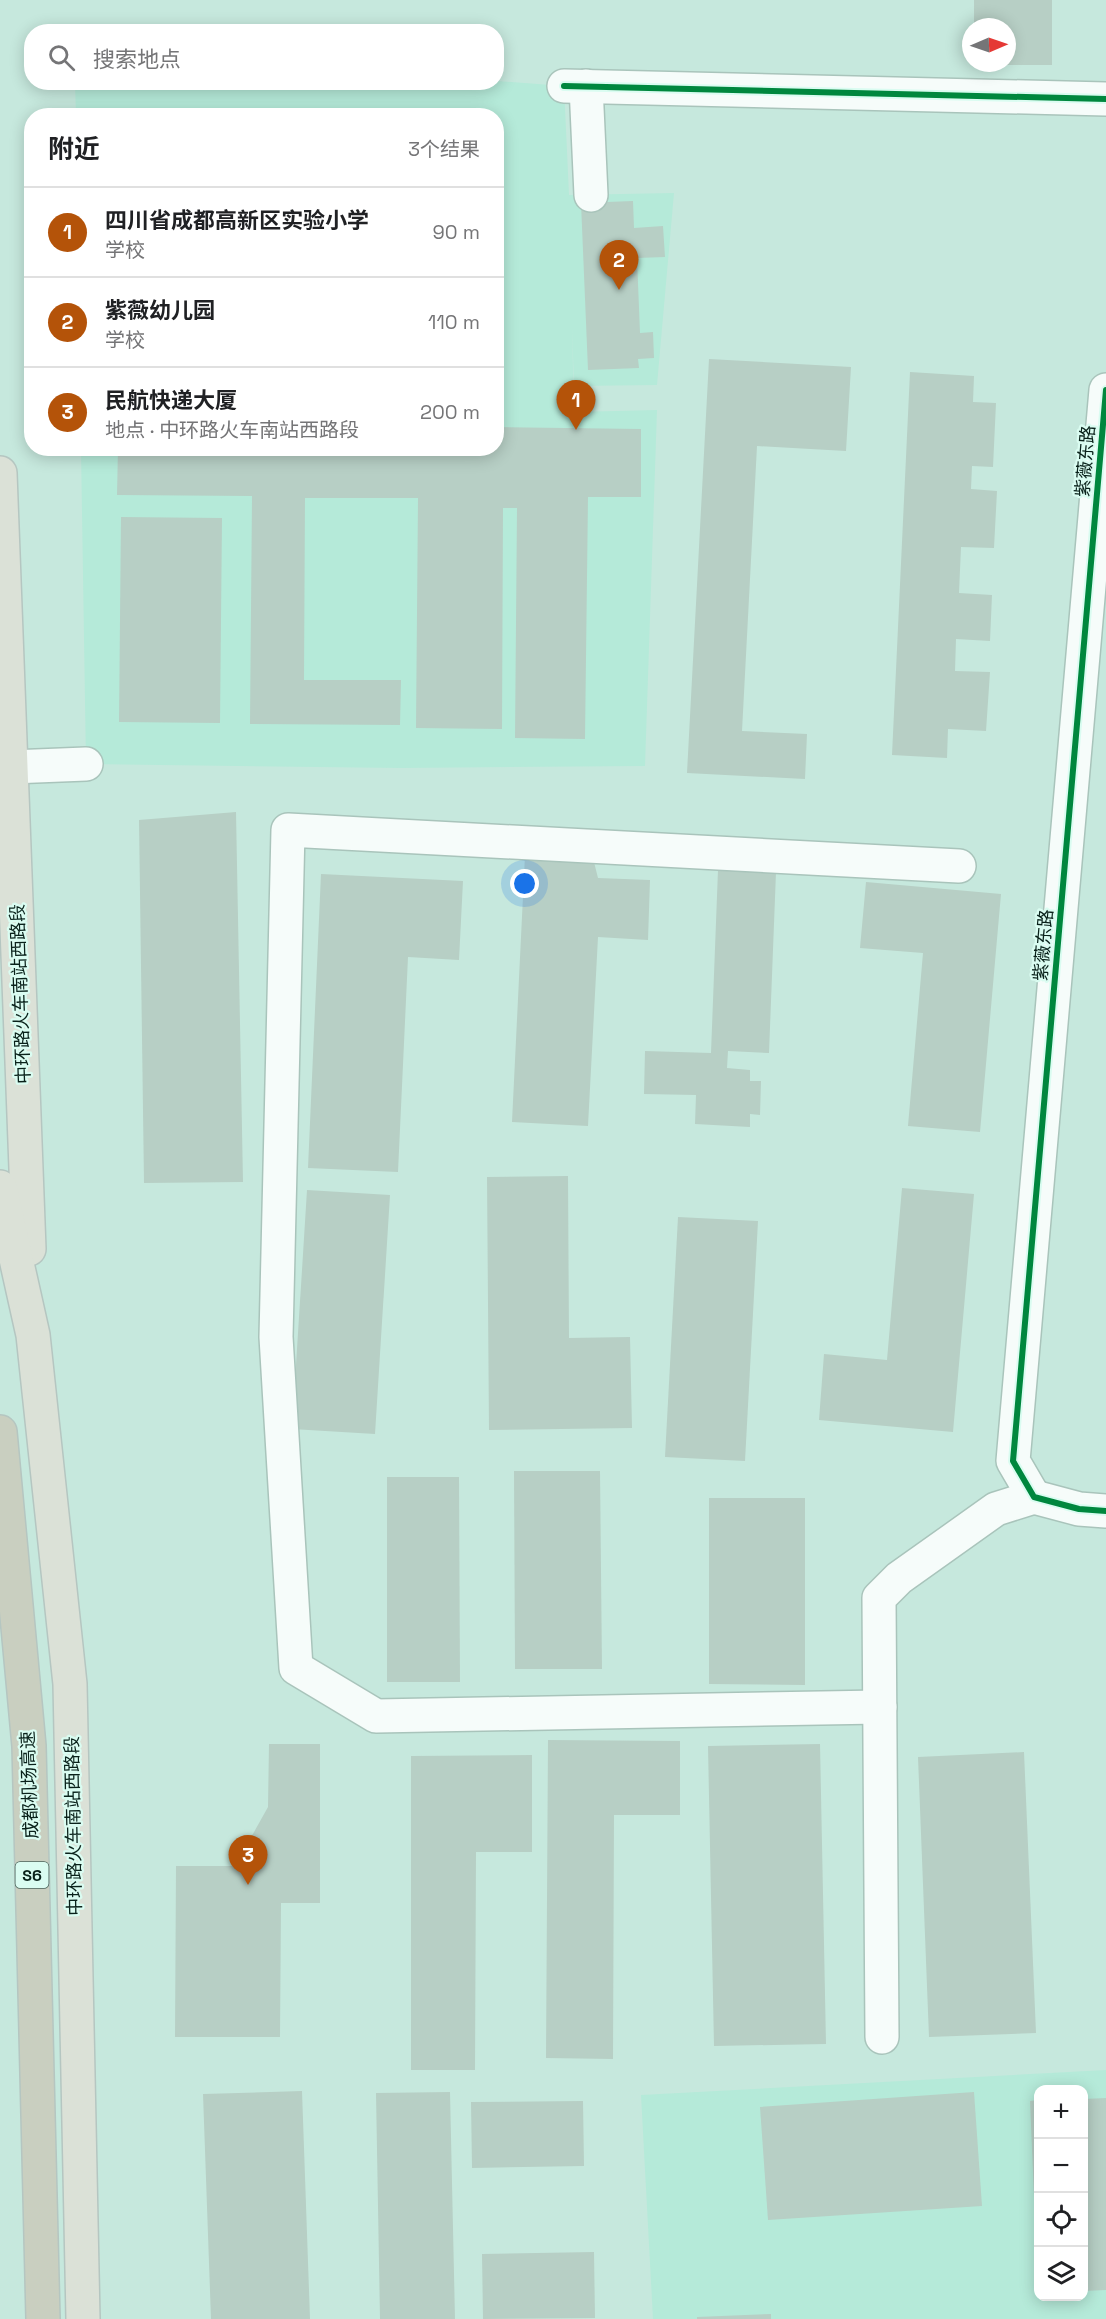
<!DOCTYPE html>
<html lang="zh">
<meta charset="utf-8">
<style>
body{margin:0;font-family:"Space Grotesk","Noto Sans SC",sans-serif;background:#f2f2f2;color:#202124}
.controls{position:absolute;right:18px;bottom:18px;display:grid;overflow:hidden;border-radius:12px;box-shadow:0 3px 15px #0003}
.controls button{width:54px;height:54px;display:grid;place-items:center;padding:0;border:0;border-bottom:2px solid #e0e0e0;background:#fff;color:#202124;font:30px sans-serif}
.compass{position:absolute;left:962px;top:18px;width:54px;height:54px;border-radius:50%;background:#fff;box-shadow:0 3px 15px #0003;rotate:88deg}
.you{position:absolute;left:525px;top:884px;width:21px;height:21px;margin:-15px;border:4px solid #fff;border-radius:50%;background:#1a73e8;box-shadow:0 0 0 9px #1a73e833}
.badge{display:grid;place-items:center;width:39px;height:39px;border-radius:50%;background:#b45309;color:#fff;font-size:20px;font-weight:700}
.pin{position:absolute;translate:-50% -50px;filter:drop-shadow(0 2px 3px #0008)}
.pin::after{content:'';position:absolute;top:32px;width:21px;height:18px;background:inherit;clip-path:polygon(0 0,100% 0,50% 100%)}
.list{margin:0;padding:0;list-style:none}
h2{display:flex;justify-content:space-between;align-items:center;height:78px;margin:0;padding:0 24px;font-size:26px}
h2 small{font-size:20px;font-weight:400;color:#757577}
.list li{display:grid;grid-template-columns:39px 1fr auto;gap:18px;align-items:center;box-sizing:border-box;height:90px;padding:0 24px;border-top:2px solid #e0e0e0}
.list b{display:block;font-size:22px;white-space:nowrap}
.list p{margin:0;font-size:20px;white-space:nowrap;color:#757577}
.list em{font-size:20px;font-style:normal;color:#757577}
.icon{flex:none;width:33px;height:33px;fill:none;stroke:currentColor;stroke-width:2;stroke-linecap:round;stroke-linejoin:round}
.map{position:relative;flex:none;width:1106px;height:2319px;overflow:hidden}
.search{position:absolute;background:#fff;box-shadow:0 3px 15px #0003;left:24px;top:24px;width:480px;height:66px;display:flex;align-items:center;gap:15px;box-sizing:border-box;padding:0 21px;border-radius:24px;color:#757577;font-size:22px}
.panel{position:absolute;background:#fff;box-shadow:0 3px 15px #0003;left:24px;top:108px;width:480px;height:348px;border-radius:24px}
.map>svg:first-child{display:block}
</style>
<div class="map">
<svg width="1106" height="2319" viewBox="0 0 1106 2319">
<rect width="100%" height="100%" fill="#c6e8dd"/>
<g fill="#b5ead9" fill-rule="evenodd">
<polygon points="497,81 564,86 569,195 674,193 657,385 574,386 572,325 574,412 657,410 645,766 401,768 86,764 81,449 496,448 496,116 76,115 75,83"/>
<path d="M1106 2070V2319H653L641 2095ZM1038 2090H1084V2296H1038Z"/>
</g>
<g fill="#b7cfc5">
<polygon points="974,0 1052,0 1052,65 1007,65 1007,27 974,27"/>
<polygon points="633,201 634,228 663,226 665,257 637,258 640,333 653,332 654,358 638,359 639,368 588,370 581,203"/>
<polygon points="709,359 851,367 846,451 757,446 742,731 807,734 805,779 687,773"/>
<polygon points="910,372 974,376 973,402 996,403 993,467 972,466 971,489 997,491 994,548 961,547 959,593 992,595 990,641 956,639 955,671 990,672 986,731 948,729 947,758 892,755"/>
<polygon points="496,427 641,429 641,497 588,497 585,739 515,738 517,508 503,508 502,729 416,728 418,498 305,498 304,680 401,680 400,725 250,724 252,496 117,495 118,448 496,448"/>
<polygon points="121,517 222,518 220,723 119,722"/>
<polygon points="236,812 243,1182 144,1183 139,820"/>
<polygon points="525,855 593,858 598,878 650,880 648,940 598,937 588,1126 512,1122"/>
<polygon points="718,870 776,872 769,1053 728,1051 727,1068 750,1070 750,1081 761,1081 760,1115 750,1114 750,1127 695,1124 696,1095 644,1094 645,1051 711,1053"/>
<polygon points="321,874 463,881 459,960 408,957 398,1172 308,1168"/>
<polygon points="866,882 1001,894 980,1132 908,1126 923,953 860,948"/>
<polygon points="568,1176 569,1338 630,1337 632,1428 489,1430 487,1177"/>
<polygon points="902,1188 974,1194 953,1432 819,1420 824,1354 887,1360"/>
<polygon points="307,1190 390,1195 375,1434 292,1429"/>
<polygon points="678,1217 758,1221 745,1461 665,1457"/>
<polygon points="514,1471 600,1471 602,1669 515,1669"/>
<polygon points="387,1477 459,1477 460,1682 387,1682"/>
<polygon points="709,1498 805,1498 805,1685 709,1684"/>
<polygon points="548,1740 680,1741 680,1815 614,1815 613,2059 546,2058"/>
<polygon points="269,1744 320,1744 320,1903 281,1903 280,2037 175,2037 176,1866 235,1866 268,1807"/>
<polygon points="820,1744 826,2044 714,2046 708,1746"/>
<polygon points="1024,1752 1036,2033 929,2037 918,1757"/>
<polygon points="532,1755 532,1852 476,1852 475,2070 411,2070 411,1756"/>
<polygon points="302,2091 310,2319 211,2319 203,2094"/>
<polygon points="450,2092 455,2319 380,2319 376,2093"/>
<polygon points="974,2092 982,2206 768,2220 760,2107"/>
<polygon points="1106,2098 1106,2290 1084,2291 1084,2099"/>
<polygon points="1038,2100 1038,2269 1037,2269 1030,2101"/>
<polygon points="583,2101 584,2166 472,2168 471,2102"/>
<polygon points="594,2252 595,2318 483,2319 482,2254"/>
<polygon points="771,2314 771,2319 697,2319 697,2317"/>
</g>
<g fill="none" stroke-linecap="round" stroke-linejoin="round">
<g stroke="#a9c4bb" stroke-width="36">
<g id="minor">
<polyline points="564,86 1106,99"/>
<polyline points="586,86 591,195"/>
<polyline points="11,767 86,764"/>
<polyline points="1034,1497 1013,1461 1106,390"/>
<polyline points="1034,1497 1079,1509 1106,1511"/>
<polyline points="880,1707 376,1716 296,1668 276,1337 288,830 959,866"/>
<polyline points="882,2037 879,1598 899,1578 996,1509 1034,1497"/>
</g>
</g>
<g stroke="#b5c6c1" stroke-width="36">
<g id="major">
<polyline points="0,473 29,1249"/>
<polyline points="0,1187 33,1335 70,1684 83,2319"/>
</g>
</g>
<g stroke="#b5c6c1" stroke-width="36">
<polyline id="highway" points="0,1432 29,1746 43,2319"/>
</g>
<use href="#minor" stroke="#f6fcfa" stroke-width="33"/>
<use href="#major" stroke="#dbe1d7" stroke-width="33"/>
<use href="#highway" stroke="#c9cfc0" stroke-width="33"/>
<g stroke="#dafcf1" stroke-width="10">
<g id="cycleway">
<polyline points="564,86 1106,99"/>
<polyline points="1106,390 1013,1461 1034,1497 1079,1509 1106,1511"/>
</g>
</g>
<use href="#cycleway" stroke="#00873e" stroke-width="6"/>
</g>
<g text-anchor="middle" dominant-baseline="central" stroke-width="4.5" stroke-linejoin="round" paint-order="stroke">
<rect fill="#dafcf1" stroke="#48635a" stroke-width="1.5" x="15.5" y="1862" width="33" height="26" rx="4.5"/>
<g font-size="16" font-weight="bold" fill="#09211a">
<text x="32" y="1875">S6</text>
</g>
<g font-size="18" fill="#09211a" stroke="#dafcf1">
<text transform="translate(1085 461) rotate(-85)">紫薇东路</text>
<text transform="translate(1043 945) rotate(-85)">紫薇东路</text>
<text transform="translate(20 994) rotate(-92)">中环路火车南站西路段</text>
<text transform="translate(29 1785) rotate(-92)">成都机场高速</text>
<text transform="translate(73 1826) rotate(-91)">中环路火车南站西路段</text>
</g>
</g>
</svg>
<div class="controls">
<button>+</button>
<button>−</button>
<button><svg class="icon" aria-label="locate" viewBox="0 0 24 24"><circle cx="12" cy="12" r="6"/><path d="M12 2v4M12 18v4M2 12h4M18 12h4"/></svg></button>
<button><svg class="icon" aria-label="layers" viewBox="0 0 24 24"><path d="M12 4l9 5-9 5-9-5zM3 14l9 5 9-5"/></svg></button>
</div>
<svg class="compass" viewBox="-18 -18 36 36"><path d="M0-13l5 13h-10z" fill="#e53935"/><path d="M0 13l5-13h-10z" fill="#757577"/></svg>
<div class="you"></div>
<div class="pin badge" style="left:576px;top:430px">1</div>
<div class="pin badge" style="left:619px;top:290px">2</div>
<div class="pin badge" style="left:248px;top:1885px">3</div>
<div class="search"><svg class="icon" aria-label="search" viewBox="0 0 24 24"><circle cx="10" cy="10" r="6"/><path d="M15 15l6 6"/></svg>搜索地点</div>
<section class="panel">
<h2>附近<small>3个结果</small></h2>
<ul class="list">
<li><span class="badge">1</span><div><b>四川省成都高新区实验小学</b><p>学校</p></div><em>90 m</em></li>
<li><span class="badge">2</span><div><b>紫薇幼儿园</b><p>学校</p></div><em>110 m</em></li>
<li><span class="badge">3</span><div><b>民航快递大厦</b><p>地点 · 中环路火车南站西路段</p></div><em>200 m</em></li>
</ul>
</section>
</div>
